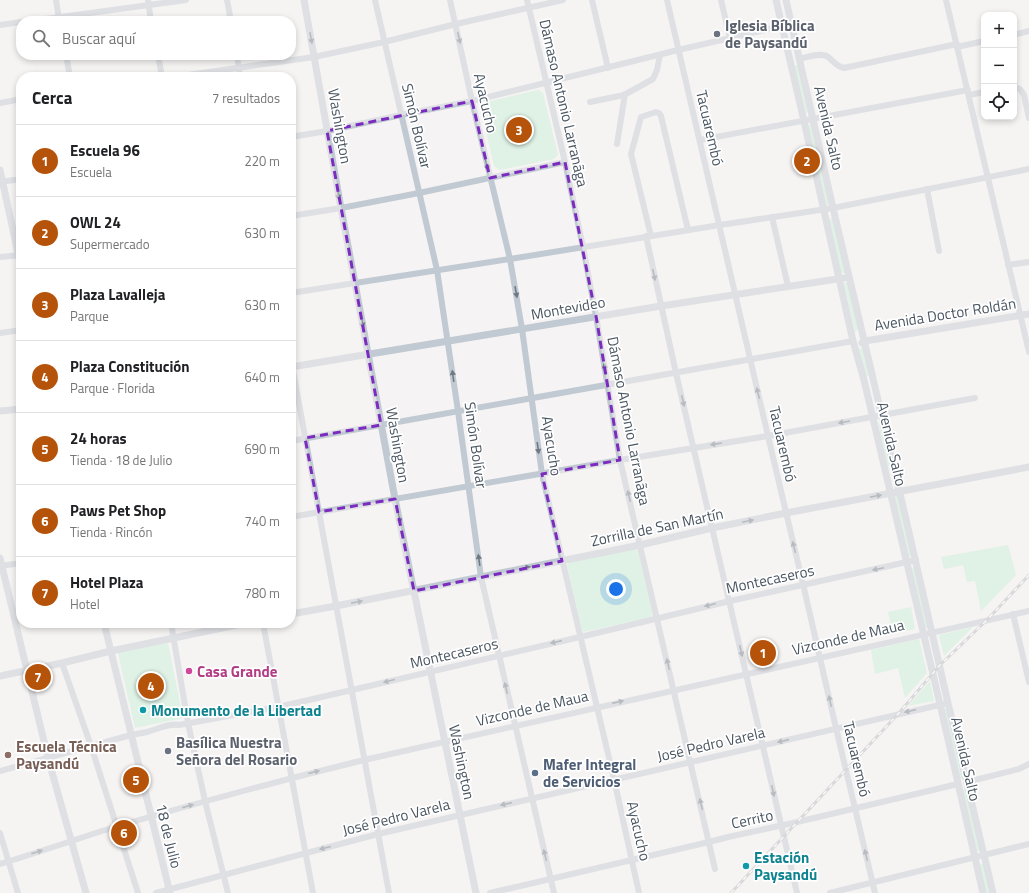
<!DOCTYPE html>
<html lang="es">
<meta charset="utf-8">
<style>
body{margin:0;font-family:"Titillium Web",sans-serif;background:#f2f2f2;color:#202124}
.controls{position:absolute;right:12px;top:12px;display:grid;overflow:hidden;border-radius:8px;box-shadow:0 2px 6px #0003}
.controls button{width:36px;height:36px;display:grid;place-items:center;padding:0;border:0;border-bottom:1px solid #e0e0e0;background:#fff;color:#202124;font:20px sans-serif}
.you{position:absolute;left:616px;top:589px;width:14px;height:14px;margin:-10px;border:3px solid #fff;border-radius:50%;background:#1a73e8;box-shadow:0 0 0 6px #1a73e833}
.badge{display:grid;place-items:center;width:26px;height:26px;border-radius:50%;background:#b45309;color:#fff;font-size:13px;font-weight:700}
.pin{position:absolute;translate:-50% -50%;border:2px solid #fff;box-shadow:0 1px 4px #0006}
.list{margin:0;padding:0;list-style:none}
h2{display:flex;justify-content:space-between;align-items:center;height:52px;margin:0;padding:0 16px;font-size:17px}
h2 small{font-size:13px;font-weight:400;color:#757577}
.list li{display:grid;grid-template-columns:26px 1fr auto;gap:12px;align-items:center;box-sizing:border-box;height:72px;padding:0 16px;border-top:1px solid #e0e0e0}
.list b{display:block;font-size:15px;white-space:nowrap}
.list p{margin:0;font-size:13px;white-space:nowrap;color:#757577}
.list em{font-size:13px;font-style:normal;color:#757577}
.icon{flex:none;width:22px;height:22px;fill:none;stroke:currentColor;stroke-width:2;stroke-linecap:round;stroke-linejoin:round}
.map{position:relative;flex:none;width:1029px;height:893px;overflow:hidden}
.search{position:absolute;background:#fff;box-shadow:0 2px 6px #0003;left:16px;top:16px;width:280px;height:44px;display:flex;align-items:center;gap:10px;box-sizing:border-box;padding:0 14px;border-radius:16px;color:#757577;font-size:15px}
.panel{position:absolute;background:#fff;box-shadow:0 2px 6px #0003;left:16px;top:72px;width:280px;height:556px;border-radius:16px}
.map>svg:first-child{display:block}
</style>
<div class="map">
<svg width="1029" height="893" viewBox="0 0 1029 893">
<rect width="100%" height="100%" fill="#f5f3f3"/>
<g fill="#c3f1d5">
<polygon points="796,65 798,65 808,111 807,113 806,113 794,66"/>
<polygon points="538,90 543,93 558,155 554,159 500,170 494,166 480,105 483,103"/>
<polygon points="812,124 831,204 826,205 808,125"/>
<polygon points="833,218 845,273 841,273 829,219"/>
<polygon points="848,282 859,328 855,332 844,283"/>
<polygon points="863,347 870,375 866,376 859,349"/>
<polygon points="881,421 898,489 895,490 891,472 887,464 878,422"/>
<polygon points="899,494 912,556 907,557 893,496"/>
<polygon points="1008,545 1016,575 981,611 975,581 967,582 963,565 944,569 941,557"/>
<polygon points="635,549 638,551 653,614 651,617 584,632 582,630 567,566 569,562"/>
<polygon points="915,567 929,627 925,628 911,568"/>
<polygon points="911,607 915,629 893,634 888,612"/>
<polygon points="973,627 944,656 939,635"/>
<polygon points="919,639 927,673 905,698 898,668 875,674 871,650"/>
<polygon points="168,643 183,718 135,728 118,653"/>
<polygon points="930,681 934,701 908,706"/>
<polygon points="943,709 947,709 964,778 960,779"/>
<polygon points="966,788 980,851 976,852 962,789"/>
<polygon points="983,864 990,893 986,893 979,865"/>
</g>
<polygon fill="#90daee" points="151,681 155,683 157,688 154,692 151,693 147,691 145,686 148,682"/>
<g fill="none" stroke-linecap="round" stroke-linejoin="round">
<g stroke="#c1cad2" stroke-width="6">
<polyline points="56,0 59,19"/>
<polyline points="148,0 151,21"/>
<polyline points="227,0 231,21"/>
<polyline points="375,0 437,270 458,411 481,577 554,893"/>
<polyline points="450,0 472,101 510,259 522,329 542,474 614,779 639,893"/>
<polyline points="527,0 565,162 583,247 596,316 620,460 715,869"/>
<polyline points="592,0 608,68"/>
<polyline points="667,0 768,436 803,584 836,728 875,893"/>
<polyline points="721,0 730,38"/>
<polyline points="946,0 1029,352"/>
<polyline points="31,21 186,0"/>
<polyline points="0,25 21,22"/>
<polyline points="1014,35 1029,31"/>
<polyline points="957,47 984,41"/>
<polyline points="66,55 70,77"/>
<polyline points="158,55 162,77"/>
<polyline points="237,55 240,77"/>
<path d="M799 59C807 57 822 52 828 57 835 62 835 66 844 68L957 44"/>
<polyline points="174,77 314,57 384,42 456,24 563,0"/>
<polyline points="1014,87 1020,89 1024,95 1029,118"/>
<polyline points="969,95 984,92"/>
<polyline points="590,102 624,95 653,79 657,70 660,55"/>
<polyline points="0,103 21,99"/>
<polyline points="291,137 327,131 401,115 472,101 678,50 791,24"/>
<polyline points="700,140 968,90"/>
<polyline points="617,144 625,94"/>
<polyline points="0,182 21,179"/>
<polyline points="927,189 939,251"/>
<polyline points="291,216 341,208 419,193 565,162"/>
<polyline points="772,217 788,286"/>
<polyline points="646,236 676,373 797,893"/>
<polyline points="651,236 632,158 631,154 641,117 656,112 659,113 661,116 688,230"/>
<polyline points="0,257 21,255"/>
<polyline points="1008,265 1029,262"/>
<polyline points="291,293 510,259 720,225 833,208 1029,169"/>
<polyline points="0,333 21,330"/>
<polyline points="291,360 389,893"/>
<polyline points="291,441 853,341"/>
<polyline points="291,517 620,460 768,436 975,398"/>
<polyline points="0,566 21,563"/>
<polyline points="1013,614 1029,682"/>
<polyline points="171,623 188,723 205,801 228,893"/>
<polyline points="263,623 313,893"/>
<polyline points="62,663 91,746 138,893"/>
<path d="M0 771 131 735C136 734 142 733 147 732 158 729 169 723 179 725L278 707 352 690 580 637 730 601 916 560"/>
<polyline points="967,782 1019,769 1029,764"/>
<polyline points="0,833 18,893"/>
<path d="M0 864C40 852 79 838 118 826 200 802 282 780 364 760L1029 611"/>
<polyline points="156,893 378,834 948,703"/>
<polyline points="490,893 709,842 728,837 793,823 958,784"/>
<polyline points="830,893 1029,844"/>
</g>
<g stroke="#c1cad2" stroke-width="7">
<polyline points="304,0 341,208 395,499 476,893"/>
<polyline points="776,0 804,121 853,341 864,380 940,704 983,893"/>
<polyline points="786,0 833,208 905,515 948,703 993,893"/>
<polyline points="0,170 21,267"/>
<polyline points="862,343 865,341 1029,314"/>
<polyline points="291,367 661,306 844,278"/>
<polyline points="0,411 21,409"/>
<polyline points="0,558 48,758 86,893"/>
<polyline points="291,614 336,606 481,577 640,545 712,528 786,513 1029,467"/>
<polyline points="104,623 170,893"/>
<polyline points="0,676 62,663 111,651 246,623"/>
</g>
<g stroke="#b5b8bd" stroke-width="3">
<polyline id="rail" points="731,893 899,713 940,665 987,620 1029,575"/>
</g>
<use href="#rail" stroke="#fff" stroke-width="1.5" stroke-dasharray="4.5" stroke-linecap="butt"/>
</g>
<defs><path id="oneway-solid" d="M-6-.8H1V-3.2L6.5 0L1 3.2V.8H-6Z"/></defs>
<g fill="#6e7983">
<use href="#oneway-solid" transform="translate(311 38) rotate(80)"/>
<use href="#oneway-solid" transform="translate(459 38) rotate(78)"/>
<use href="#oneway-solid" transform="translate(487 165) rotate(77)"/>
<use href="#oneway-solid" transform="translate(338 194) rotate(80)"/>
<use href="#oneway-solid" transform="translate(654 275) rotate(78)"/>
<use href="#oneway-solid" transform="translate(516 292) rotate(80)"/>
<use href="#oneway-solid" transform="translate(362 322) rotate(79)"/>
<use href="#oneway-solid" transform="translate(605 369) rotate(-100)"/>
<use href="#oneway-solid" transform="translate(453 376) rotate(-98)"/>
<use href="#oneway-solid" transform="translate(758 393) rotate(-103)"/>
<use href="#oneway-solid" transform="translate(683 401) rotate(77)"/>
<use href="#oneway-solid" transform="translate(844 422) rotate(170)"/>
<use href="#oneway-solid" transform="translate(716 444) rotate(171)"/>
<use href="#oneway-solid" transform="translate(538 448) rotate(82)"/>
<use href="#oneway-solid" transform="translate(629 496) rotate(-103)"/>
<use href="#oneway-solid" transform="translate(876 496) rotate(-11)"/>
<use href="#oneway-solid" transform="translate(399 518) rotate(78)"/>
<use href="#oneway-solid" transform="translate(748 521) rotate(-12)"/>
<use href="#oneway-solid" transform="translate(794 547) rotate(-104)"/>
<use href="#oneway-solid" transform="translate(479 560) rotate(-98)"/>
<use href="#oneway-solid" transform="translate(525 568) rotate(-12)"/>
<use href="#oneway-solid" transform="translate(878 569) rotate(168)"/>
<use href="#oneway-solid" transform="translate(357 602) rotate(-11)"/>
<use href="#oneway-solid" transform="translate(710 605) rotate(166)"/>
<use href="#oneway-solid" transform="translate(556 642) rotate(167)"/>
<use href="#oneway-solid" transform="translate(741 651) rotate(77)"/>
<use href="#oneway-solid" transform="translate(668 664) rotate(-103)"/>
<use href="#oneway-solid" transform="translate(389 681) rotate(166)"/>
<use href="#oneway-solid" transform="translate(506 688) rotate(-103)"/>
<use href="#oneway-solid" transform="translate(830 701) rotate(-103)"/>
<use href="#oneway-solid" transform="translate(618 702) rotate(-13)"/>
<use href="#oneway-solid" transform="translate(910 711) rotate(167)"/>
<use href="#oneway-solid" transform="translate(783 741) rotate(167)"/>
<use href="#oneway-solid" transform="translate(314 772) rotate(-14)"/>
<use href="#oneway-solid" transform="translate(773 791) rotate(78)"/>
<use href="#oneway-solid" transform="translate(506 804) rotate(167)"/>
<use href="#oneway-solid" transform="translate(701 804) rotate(-103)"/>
<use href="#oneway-solid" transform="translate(188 806) rotate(-16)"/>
<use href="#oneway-solid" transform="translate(325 848) rotate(166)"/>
<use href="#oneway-solid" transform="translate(37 852) rotate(-18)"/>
<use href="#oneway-solid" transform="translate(545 855) rotate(-103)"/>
<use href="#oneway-solid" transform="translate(866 855) rotate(-104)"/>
</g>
<path d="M0 0H1029V893H0ZM472 101 490 178 565 162 596 316 620 460 542 474 562 561 414 591 395 499 319 512 305 438 381 425 327 131Z" fill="#f5f3f3" fill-opacity=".55" fill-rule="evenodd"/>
<path fill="none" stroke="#7b2cbf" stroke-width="3" stroke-dasharray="8 5" stroke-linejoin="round" d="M472 101 490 178 565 162 596 316 620 460 542 474 562 561 414 591 395 499 319 512 305 438 381 425 327 131Z"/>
<g fill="#6b7280" stroke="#fff" stroke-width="1.5">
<circle cx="717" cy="34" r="4"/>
<circle cx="168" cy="751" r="4"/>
</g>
<circle fill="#d1479c" stroke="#fff" stroke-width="1.5" cx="189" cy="671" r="4"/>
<g fill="#0f9aa8" stroke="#fff" stroke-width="1.5">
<circle cx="143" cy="710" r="4"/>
<circle cx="746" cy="866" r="4"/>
</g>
<circle fill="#8d6e63" stroke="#fff" stroke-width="1.5" cx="8" cy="755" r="4"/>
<circle fill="#5c6f8a" stroke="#fff" stroke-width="1.5" cx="535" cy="773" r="4"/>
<g text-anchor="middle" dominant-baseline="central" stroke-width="3.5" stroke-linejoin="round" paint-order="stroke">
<g font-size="15" font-weight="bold" fill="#5b616d" stroke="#fff" text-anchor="start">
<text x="725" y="25">Iglesia Bíblica<tspan x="725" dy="17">de Paysandú</tspan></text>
<text x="176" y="742">Basílica Nuestra<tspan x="176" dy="17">Señora del Rosario</tspan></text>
</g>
<g font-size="15" fill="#4a5661" stroke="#fff">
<text transform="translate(486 103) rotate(77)">Ayacucho</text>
<text transform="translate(564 103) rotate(77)">Dámaso Antonio Larranãga</text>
<text transform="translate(340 126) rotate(80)">Washington</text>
<text transform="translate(417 126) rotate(77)">Simón Bolívar</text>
<text transform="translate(710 128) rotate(77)">Tacuarembó</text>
<text transform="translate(829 128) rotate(77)">Avenida Salto</text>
<text transform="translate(568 308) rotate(-10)">Montevideo</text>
<text transform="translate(945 314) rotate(-9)">Avenida Doctor Roldán</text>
<text transform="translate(629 421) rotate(79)">Dámaso Antonio Larranãga</text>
<text transform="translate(783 444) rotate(77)">Tacuarembó</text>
<text transform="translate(892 444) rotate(77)">Avenida Salto</text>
<text transform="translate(398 445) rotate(80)">Washington</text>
<text transform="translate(476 445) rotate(82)">Simón Bolívar</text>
<text transform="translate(552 446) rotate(81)">Ayacucho</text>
<text transform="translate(657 527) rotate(-12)">Zorrilla de San Martín</text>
<text transform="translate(770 579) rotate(-12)">Montecaseros</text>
<text transform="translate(848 637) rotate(-13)">Vizconde de Maua</text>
<text transform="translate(454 653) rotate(-13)">Montecaseros</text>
<text transform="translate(532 708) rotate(-13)">Vizconde de Maua</text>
<text transform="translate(711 744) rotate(-13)">José Pedro Varela</text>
<text transform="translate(857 759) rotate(77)">Tacuarembó</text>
<text transform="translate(966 759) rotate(77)">Avenida Salto</text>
<text transform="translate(462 762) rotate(78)">Washington</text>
<text transform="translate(396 817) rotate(-14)">José Pedro Varela</text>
<text transform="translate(752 819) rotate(-12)">Cerrito</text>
<text transform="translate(639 831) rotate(77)">Ayacucho</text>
<text transform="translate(169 836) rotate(76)">18 de Julio</text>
</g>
<g font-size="15" font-weight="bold" fill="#b23c85" stroke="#fff" text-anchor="start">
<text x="197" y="671">Casa Grande</text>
</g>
<g font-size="15" font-weight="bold" fill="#0d838f" stroke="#fff" text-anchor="start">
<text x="151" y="710">Monumento de la Libertad</text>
<text x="754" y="857">Estación<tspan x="754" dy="17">Paysandú</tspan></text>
</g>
<g font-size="15" font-weight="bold" fill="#785e54" stroke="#fff" text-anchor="start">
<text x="16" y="746">Escuela Técnica<tspan x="16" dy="17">Paysandú</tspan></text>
</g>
<g font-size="15" font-weight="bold" fill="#4e5e75" stroke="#fff" text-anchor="start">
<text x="543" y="764">Mafer Integral<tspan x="543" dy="17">de Servicios</tspan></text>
</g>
</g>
</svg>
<div class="controls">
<button>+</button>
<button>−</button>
<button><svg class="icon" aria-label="locate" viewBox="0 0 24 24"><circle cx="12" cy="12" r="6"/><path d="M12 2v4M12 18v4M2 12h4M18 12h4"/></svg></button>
</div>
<div class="you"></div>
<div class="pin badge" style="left:763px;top:653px">1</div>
<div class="pin badge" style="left:807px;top:161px">2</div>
<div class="pin badge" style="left:519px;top:130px">3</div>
<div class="pin badge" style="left:151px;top:686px">4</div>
<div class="pin badge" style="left:136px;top:780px">5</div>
<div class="pin badge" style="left:124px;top:833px">6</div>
<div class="pin badge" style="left:38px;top:677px">7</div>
<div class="search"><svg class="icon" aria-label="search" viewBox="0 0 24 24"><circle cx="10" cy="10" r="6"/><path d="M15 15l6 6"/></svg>Buscar aquí</div>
<section class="panel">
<h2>Cerca<small>7 resultados</small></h2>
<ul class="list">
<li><span class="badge">1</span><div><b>Escuela 96</b><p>Escuela</p></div><em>220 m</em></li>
<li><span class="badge">2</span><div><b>OWL 24</b><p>Supermercado</p></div><em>630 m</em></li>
<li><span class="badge">3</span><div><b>Plaza Lavalleja</b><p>Parque</p></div><em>630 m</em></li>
<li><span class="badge">4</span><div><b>Plaza Constitución</b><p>Parque · Florida</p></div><em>640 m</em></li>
<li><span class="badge">5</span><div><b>24 horas</b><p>Tienda · 18 de Julio</p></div><em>690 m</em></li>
<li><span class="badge">6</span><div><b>Paws Pet Shop</b><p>Tienda · Rincón</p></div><em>740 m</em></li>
<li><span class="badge">7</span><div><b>Hotel Plaza</b><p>Hotel</p></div><em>780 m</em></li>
</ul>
</section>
</div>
